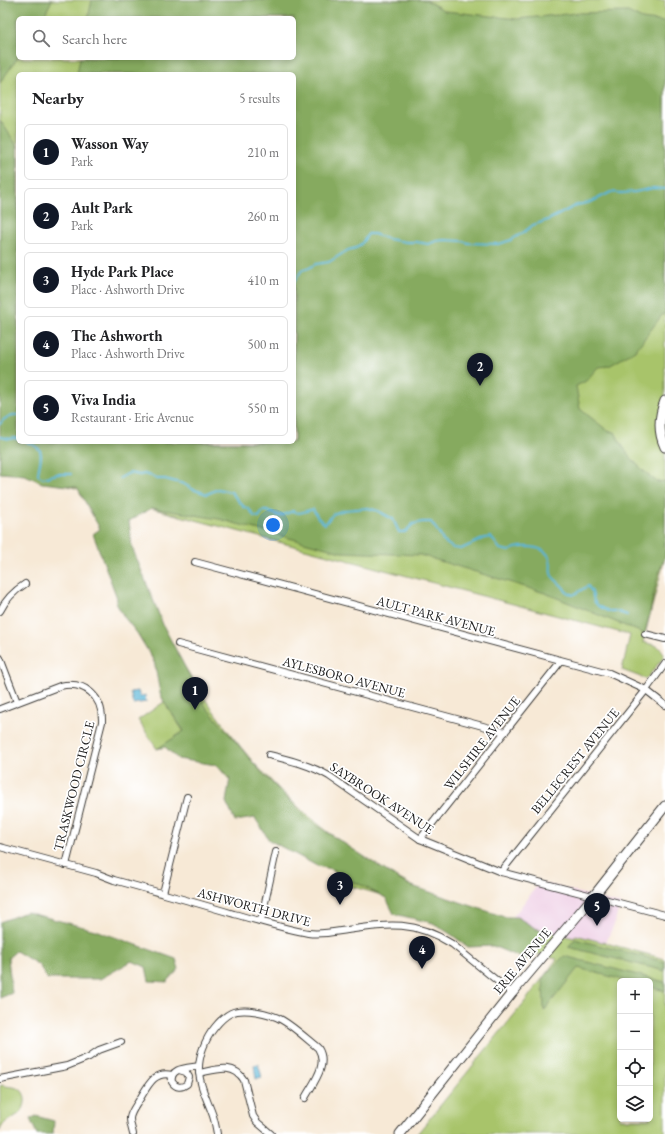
<!DOCTYPE html>
<meta charset="utf-8">
<style>
body{margin:0;font-family:"EB Garamond",serif;background:#f6f6f6;color:#202124}
.controls{position:absolute;right:12px;bottom:12px;display:grid;overflow:hidden;border-radius:6px;box-shadow:0 2px 6px #0003}
.controls button{width:36px;height:36px;display:grid;place-items:center;padding:0;border:0;border-bottom:1px solid #e0e0e0;background:#fff;color:#202124;font:20px sans-serif}
.you{position:absolute;left:273px;top:525px;width:14px;height:14px;margin:-10px;border:3px solid #fff;border-radius:50%;background:#1a73e8;box-shadow:0 0 0 6px #1a73e833}
.badge{display:grid;place-items:center;width:26px;height:26px;border-radius:50%;background:#111827;color:#fff;font-size:13px;font-weight:700}
.pin{position:absolute;translate:-50% -33px;filter:drop-shadow(0 1px 2px #0008)}
.pin::after{content:'';position:absolute;top:21px;width:14px;height:12px;background:inherit;clip-path:polygon(0 0,100% 0,50% 100%)}
.list{margin:0;padding:0;list-style:none}
h2{display:flex;justify-content:space-between;align-items:center;height:52px;margin:0;padding:0 16px;font-size:17px}
h2 small{font-size:13px;font-weight:400;color:#757577}
.list li{display:grid;grid-template-columns:26px 1fr auto;gap:12px;align-items:center;box-sizing:border-box;height:56px;margin:0 8px 8px;padding:0 8px;border:1px solid #e0e0e0;border-radius:6px}
.list b{display:block;font-size:15px;white-space:nowrap}
.list p{margin:0;font-size:13px;white-space:nowrap;color:#757577}
.list em{font-size:13px;font-style:normal;color:#757577}
.icon{flex:none;width:22px;height:22px;fill:none;stroke:currentColor;stroke-width:2;stroke-linecap:round;stroke-linejoin:round}
.map{position:relative;flex:none;width:665px;height:1134px;overflow:hidden}
.search{position:absolute;background:#fff;box-shadow:0 2px 6px #0003;left:16px;top:16px;width:280px;height:44px;display:flex;align-items:center;gap:10px;box-sizing:border-box;padding:0 14px;border-radius:6px;color:#757577;font-size:15px}
.panel{position:absolute;background:#fff;box-shadow:0 2px 6px #0003;left:16px;top:72px;width:280px;height:372px;border-radius:6px}
.map>svg:first-child{display:block}
</style>
<div class="map">
<svg width="665" height="1134" viewBox="0 0 665 1134">
<rect width="100%" height="100%" fill="#fff"/>
<filter id="ink" filterUnits="userSpaceOnUse"><feTurbulence type="fractalNoise" baseFrequency=".025" numOctaves="2"/><feDisplacementMap in="SourceGraphic" scale="8" xChannelSelector="R" yChannelSelector="G"/><feConvolveMatrix kernelMatrix="1 2 1 2 8 2 1 2 1" color-interpolation-filters="sRGB"/></filter>
<filter id="wash" filterUnits="userSpaceOnUse"><feTurbulence type="fractalNoise" baseFrequency=".012" numOctaves="4" result="noise"/><feDisplacementMap in="SourceGraphic" scale="16" xChannelSelector="R" yChannelSelector="G"/><feGaussianBlur stdDeviation="0.9" result="paint"/><feColorMatrix in="noise" values="0 0 0 0 0 0 0 0 0 0 0 0 0 0 0 0 0 1.4 0 .05"/><feComposite in="paint" operator="in"/></filter>
<g filter="url(#wash)">
<rect width="100%" height="100%" fill="#f7e9d6"/>
<polygon fill="#efd0e6" points="540,882 620,904 614,925 605,943 576,935 574,938 509,922"/>
<g fill="#a8c46a" stroke="#627043" fill-rule="evenodd">
<path d="M0 0H665V557L643 642C652 645 665 645 663 658L646 679 622 670 630 635 116 499 145 594 183 664 205 699 228 731 253 762 280 790 308 816 337 839 383 870 416 888 500 919 574 938 576 935 665 959V1134H417L523 1004 557 959 494 943 378 894 347 885 348 881 317 860 233 784 220 769 208 754 156 666 148 650 90 492 0 468ZM18 18H294V58H18ZM18 74H294V442H18ZM620 981H650V1119H620Z"/>
<polygon points="164,702 184,732 157,749 138,720"/>
<path d="M1 1085C7 1087 12 1086 17 1088 27 1091 27 1105 21 1112 14 1119 3 1120 0 1131V1086Z"/>
</g>
<g fill="#86aa5e" stroke="#51633d">
<polygon points="0,0 52,0 43,18 18,18 18,57 0,83"/>
<path d="M92 0H426L445 11 517 19 577 13 628 12 642 19 665 22V313L662 315 635 351 609 366 598 367 586 381 576 386 580 409 608 431 615 432C625 454 638 467 657 482L665 481V555L657 579 645 634 545 593 420 555 341 552 219 519 152 508 129 521 132 547 164 627 206 707 263 774 310 821 406 884 505 917H517L545 934 526 960 493 946 468 947 452 935 433 923 394 914 386 898 355 882 346 884 335 870 317 866 269 840 255 818 235 821 226 802 230 778 216 765 178 759 165 747 157 749 184 731 164 702 160 693 154 661 137 633 124 617 116 603 117 598 93 534 100 529 77 487 42 483 25 475 0 473V120L18 147V442H294V74H77L80 58H294V18H88Z"/>
<polygon points="26,912 95,930 176,959 179,969 167,982 149,981 146,967 132,961 100,979 47,979 39,965 16,951 8,958 12,993 0,998 0,922"/>
<polygon points="575,939 665,962 665,971 568,947"/>
<polygon points="564,956 665,982 665,991 650,987 650,981 627,981 578,968 544,1011 543,977"/>
<polygon points="36,1116 54,1121 53,1134 37,1134 30,1119"/>
</g>
<g fill="#59b5d7" stroke="#3a687a">
<polygon points="138,691 140,697 145,695 146,702 133,704 130,692"/>
<polygon points="258,1064 262,1077 256,1079 254,1065"/>
</g>
<g fill="none" stroke-linecap="round" stroke-linejoin="round">
<g stroke="#59b5d7" stroke-width="2">
<polyline points="294,282 302,270 309,268 316,264 329,262 348,250 356,248 362,243 368,234 374,234 388,239 406,242 417,242 428,244 436,241 444,240 463,241 468,243 499,244 511,240 524,232 533,225 548,220 577,205 591,202 611,192 621,193 635,192 653,188 665,189"/>
<path d="M0 424C4 418 11 414 18 415"/>
<polyline points="0,437 10,439 14,438 18,439"/>
<path d="M27 442C31 444 36 446 39 449 44 455 38 467 38 475L43 478 57 474H71"/>
<path d="M120 478 129 473 140 475 144 474 152 476 156 479H165L184 484 192 489 207 494 218 489 231 492 244 507 249 509 254 516 259 517 263 511H267L280 516 293 511C300 515 305 511 313 509L318 518 325 524 333 514 344 510 368 508 378 511 393 519 399 532H405L413 524 422 522H431L439 533 443 541 453 548 461 549 485 538 491 537 500 549 509 551C520 544 547 545 550 560 552 566 549 571 552 576 555 580 560 583 563 587 566 590 564 590 567 592 569 593 571 594 573 595L588 586 592 592 594 601 597 605 608 611H615L627 615"/>
</g>
</g>
</g>
<g filter="url(#ink)">
<g fill="none" stroke-linecap="round" stroke-linejoin="round">
<g stroke="#3d3b38" stroke-width="8">
<g id="street">
<polyline points="195,562 609,673 646,690 665,705"/>
<path d="M0 611C6 599 14 591 25 584"/>
<polyline points="645,634 665,639"/>
<polyline points="178,644 505,732"/>
<polyline points="0,658 17,702"/>
<path d="M0 709 60 686C85 680 103 697 102 722L66 865"/>
<path d="M269 755C290 760 310 765 329 776L420 839 501 872 665 915"/>
<polyline points="420,839 561,661"/>
<path d="M0 847 96 873 114 880C154 891 194 902 234 914 257 920 284 929 308 933 321 935 334 932 347 930 389 924 414 920 452 944L512 993"/>
<polyline points="501,872 646,690 665,664"/>
<polyline points="163,893 187,797"/>
<polyline points="261,921 276,852"/>
<path d="M179 1070 186 1072 189 1077 187 1084C182 1088 176 1088 172 1082 169 1067 189 1068 199 1066"/>
<path d="M199 1073C215 1070 233 1062 244 1080L253 1116 257 1122 271 1134"/>
<polyline points="0,1079 67,1066 89,1057 99,1050 121,1042"/>
<path d="M133 1134C132 1129 130 1124 130 1118 131 1112 135 1107 138 1102 147 1088 153 1070 172 1075"/>
<path d="M217 1134C216 1128 215 1122 213 1116 208 1101 200 1088 199 1072 198 1057 205 1039 215 1027 219 1022 225 1016 231 1013 243 1007 270 1013 282 1020 294 1027 307 1039 318 1048 329 1065 313 1083 305 1098"/>
</g>
</g>
<g stroke="#3d3b38" stroke-width="11">
<g id="secondary">
<path d="M665 401C659 416 658 432 665 447"/>
<polyline points="400,1134 512,993 593,897 665,806"/>
</g>
</g>
<use href="#street" stroke="#fff" stroke-width="6"/>
<use href="#secondary" stroke="#fff" stroke-width="9"/>
</g>
</g>
<g text-anchor="middle" dominant-baseline="central" stroke-width="3.5" stroke-linejoin="round" paint-order="stroke">
<g font-size="13" fill="#1c1c1c" stroke="#fff">
<text transform="translate(436 616) rotate(15)">AULT PARK AVENUE</text>
<text transform="translate(344 677) rotate(15)">AYLESBORO AVENUE</text>
<text transform="translate(482 743) rotate(-52)">WILSHIRE AVENUE</text>
<text transform="translate(575 761) rotate(-51)">BELLECREST AVENUE</text>
<text transform="translate(74 786) rotate(-76)">TRASKWOOD CIRCLE</text>
<text transform="translate(382 798) rotate(33)">SAYBROOK AVENUE</text>
<text transform="translate(254 907) rotate(15)">ASHWORTH DRIVE</text>
<text transform="translate(522 961) rotate(-50)">ERIE AVENUE</text>
</g>
</g>
</svg>
<div class="controls">
<button>+</button>
<button>−</button>
<button><svg class="icon" aria-label="locate" viewBox="0 0 24 24"><circle cx="12" cy="12" r="6"/><path d="M12 2v4M12 18v4M2 12h4M18 12h4"/></svg></button>
<button><svg class="icon" aria-label="layers" viewBox="0 0 24 24"><path d="M12 4l9 5-9 5-9-5zM3 14l9 5 9-5"/></svg></button>
</div>
<div class="you"></div>
<div class="pin badge" style="left:195px;top:710px">1</div>
<div class="pin badge" style="left:480px;top:386px">2</div>
<div class="pin badge" style="left:340px;top:905px">3</div>
<div class="pin badge" style="left:422px;top:969px">4</div>
<div class="pin badge" style="left:597px;top:926px">5</div>
<div class="search"><svg class="icon" aria-label="search" viewBox="0 0 24 24"><circle cx="10" cy="10" r="6"/><path d="M15 15l6 6"/></svg>Search here</div>
<section class="panel">
<h2>Nearby<small>5 results</small></h2>
<ul class="list">
<li><span class="badge">1</span><div><b>Wasson Way</b><p>Park</p></div><em>210 m</em></li>
<li><span class="badge">2</span><div><b>Ault Park</b><p>Park</p></div><em>260 m</em></li>
<li><span class="badge">3</span><div><b>Hyde Park Place</b><p>Place · Ashworth Drive</p></div><em>410 m</em></li>
<li><span class="badge">4</span><div><b>The Ashworth</b><p>Place · Ashworth Drive</p></div><em>500 m</em></li>
<li><span class="badge">5</span><div><b>Viva India</b><p>Restaurant · Erie Avenue</p></div><em>550 m</em></li>
</ul>
</section>
</div>
